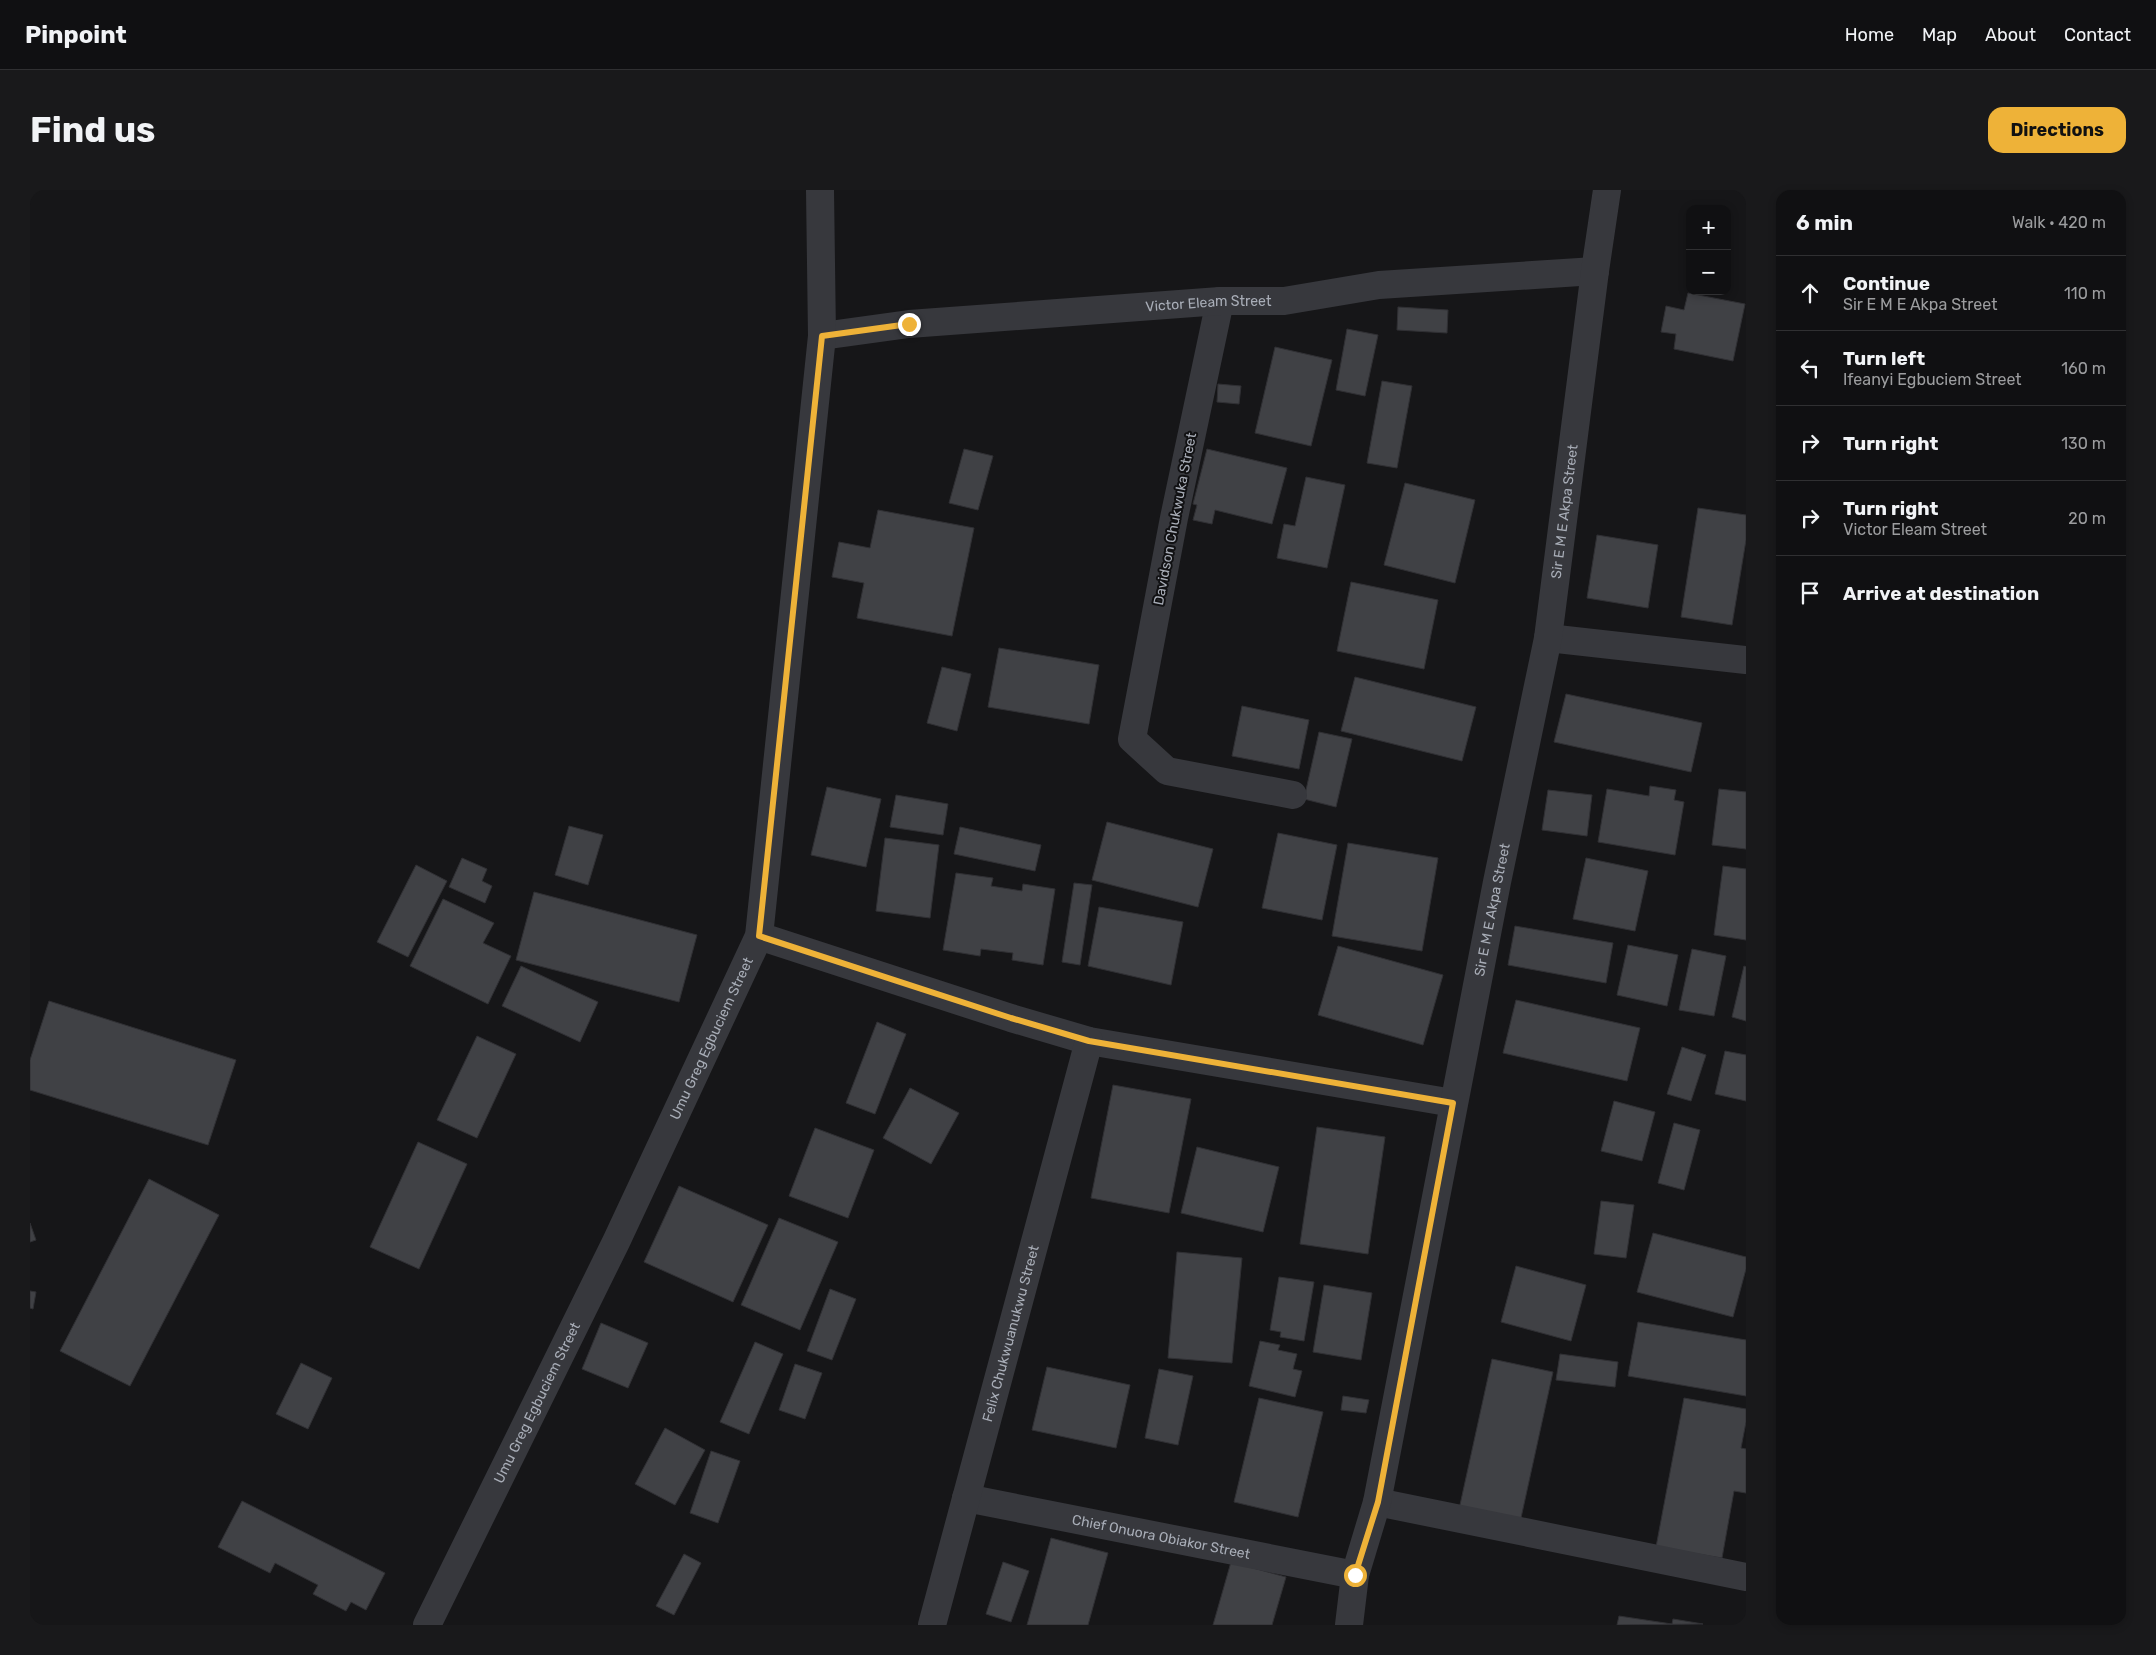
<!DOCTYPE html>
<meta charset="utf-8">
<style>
body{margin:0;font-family:Rubik,sans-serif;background:#19191b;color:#f1f3f6}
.controls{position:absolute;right:15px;top:15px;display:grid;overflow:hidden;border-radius:10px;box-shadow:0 2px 8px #0003}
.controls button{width:45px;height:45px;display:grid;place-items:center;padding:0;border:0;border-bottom:1px solid #303032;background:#101012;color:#f1f3f6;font:25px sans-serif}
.stop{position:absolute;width:15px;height:15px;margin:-11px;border:4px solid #eeb238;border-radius:50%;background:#fff}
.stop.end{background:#eeb238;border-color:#fff;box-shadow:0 1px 5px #0008}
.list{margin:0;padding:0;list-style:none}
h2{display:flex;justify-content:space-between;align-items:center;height:65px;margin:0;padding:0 20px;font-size:21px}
h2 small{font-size:16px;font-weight:400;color:#9c9d9f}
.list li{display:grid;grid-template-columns:32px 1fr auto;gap:15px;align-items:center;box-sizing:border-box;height:75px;padding:0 20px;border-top:1px solid #303032}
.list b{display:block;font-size:19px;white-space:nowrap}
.list p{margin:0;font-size:16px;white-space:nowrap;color:#9c9d9f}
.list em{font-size:16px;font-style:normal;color:#9c9d9f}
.icon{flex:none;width:28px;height:28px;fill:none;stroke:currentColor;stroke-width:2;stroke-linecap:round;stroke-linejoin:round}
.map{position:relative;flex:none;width:1716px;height:1435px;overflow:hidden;border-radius:15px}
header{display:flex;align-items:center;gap:30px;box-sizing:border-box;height:70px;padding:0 25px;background:#101012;border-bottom:1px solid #303032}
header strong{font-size:24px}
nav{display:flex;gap:28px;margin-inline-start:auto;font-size:18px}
.intro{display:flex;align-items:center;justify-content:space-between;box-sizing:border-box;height:120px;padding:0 30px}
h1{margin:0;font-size:35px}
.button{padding:12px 22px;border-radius:15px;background:#eeb238;color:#111;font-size:18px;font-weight:700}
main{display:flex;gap:30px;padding:0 30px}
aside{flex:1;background:#101012;border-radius:15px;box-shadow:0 2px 8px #0003}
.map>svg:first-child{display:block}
</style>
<header>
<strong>Pinpoint</strong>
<nav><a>Home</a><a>Map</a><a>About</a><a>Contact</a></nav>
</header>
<div class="intro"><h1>Find us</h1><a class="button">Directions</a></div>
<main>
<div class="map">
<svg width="1716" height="1435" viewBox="0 0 1716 1435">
<rect width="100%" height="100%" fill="#161618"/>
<g fill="#404145" stroke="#303034">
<polygon points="1658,103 1715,114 1703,171 1644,159 1646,144 1631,142 1636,116 1654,120"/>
<polygon points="1368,117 1418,120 1417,143 1367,140"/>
<polygon points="1317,139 1348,145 1335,206 1306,200"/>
<polygon points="1245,157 1302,170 1281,256 1225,243"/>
<polygon points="1352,191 1382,196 1367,278 1337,273"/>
<polygon points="1188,194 1211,196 1209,214 1187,212"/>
<polygon points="934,259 963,266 948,320 919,313"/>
<polygon points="1177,259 1257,278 1242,334 1185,320 1182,334 1163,330 1167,315 1163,314"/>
<polygon points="1276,287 1315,295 1297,378 1247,368 1254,334 1265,336"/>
<polygon points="1375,293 1445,310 1425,393 1354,375"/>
<polygon points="1668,318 1716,325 1716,350 1702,435 1651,427"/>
<polygon points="848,320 944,338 922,446 827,428 834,393 802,387 809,352 840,358"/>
<polygon points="1567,345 1628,355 1618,418 1557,408"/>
<polygon points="1321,392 1408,410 1394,479 1307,461"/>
<polygon points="969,458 1069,475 1059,534 958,517"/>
<polygon points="912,477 941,484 927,541 897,533"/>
<polygon points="1325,487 1446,517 1432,571 1311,541"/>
<polygon points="1536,504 1672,533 1661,582 1524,552"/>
<polygon points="1212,516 1279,530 1269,579 1202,566"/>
<polygon points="1289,542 1322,549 1306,617 1274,609"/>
<polygon points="1620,596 1646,600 1644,610 1654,612 1645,665 1568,652 1577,599 1619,606"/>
<polygon points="797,597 851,609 836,677 781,665"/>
<polygon points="1689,599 1716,602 1716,659 1682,655"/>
<polygon points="1518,600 1562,605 1557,646 1512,640"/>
<polygon points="866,605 918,614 913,645 860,637"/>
<polygon points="1077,632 1183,659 1168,717 1062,690"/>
<polygon points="539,636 573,645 558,695 525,685"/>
<polygon points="930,637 1011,655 1005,681 924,664"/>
<polygon points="1248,643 1307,655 1292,730 1232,718"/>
<polygon points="855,648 909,655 900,728 846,721"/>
<polygon points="1318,653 1408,668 1392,761 1302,746"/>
<polygon points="432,668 457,679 452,691 462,696 455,713 419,697"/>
<polygon points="1556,668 1618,681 1605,741 1543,729"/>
<polygon points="386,675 417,691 378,767 347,752"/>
<polygon points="1693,676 1716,679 1716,750 1684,745"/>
<polygon points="926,683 963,688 961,696 992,701 993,694 1025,699 1013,775 982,770 983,763 951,759 950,766 913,760"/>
<polygon points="1044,693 1062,695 1050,775 1032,772"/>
<polygon points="504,702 667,745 649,812 486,770"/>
<polygon points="413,709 464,733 453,753 481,766 458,814 380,776"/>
<polygon points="1069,717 1153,732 1141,795 1058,776"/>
<polygon points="1485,736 1583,753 1576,793 1478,775"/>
<polygon points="1598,755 1648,765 1637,816 1587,805"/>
<polygon points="1308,756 1413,785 1393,855 1288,825"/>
<polygon points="1662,759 1696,766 1684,826 1649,820"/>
<polygon points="491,776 568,812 550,852 472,816"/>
<polygon points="1714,776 1716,777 1716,831 1702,827"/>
<polygon points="1486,810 1610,838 1597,891 1473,863"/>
<polygon points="19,811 206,870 178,955 0,900 0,870"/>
<polygon points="847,832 876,844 845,924 816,913"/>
<polygon points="447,846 486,864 447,948 407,930"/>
<polygon points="1652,857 1676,865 1661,911 1637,904"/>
<polygon points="1695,861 1716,865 1716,911 1685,904"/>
<polygon points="1083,895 1161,909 1139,1023 1061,1008"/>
<polygon points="880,898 929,923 901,974 853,948"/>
<polygon points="1584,911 1625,922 1612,971 1571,961"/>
<polygon points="1644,933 1670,940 1654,1000 1628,993"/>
<polygon points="1287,937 1355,947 1338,1064 1270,1054"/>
<polygon points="785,938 844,960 818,1028 759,1006"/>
<polygon points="388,952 437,974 389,1079 340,1057"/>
<polygon points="1167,957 1249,977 1233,1042 1151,1023"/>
<polygon points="119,989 189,1025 100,1196 30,1161"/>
<polygon points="649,996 738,1035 703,1112 614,1072"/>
<polygon points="1571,1011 1604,1015 1596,1068 1564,1064"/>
<polygon points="749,1028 808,1052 770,1140 711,1115"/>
<polygon points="0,1033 6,1050 0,1052"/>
<polygon points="1623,1043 1716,1067 1716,1079 1703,1127 1607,1102"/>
<polygon points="1147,1062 1212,1068 1202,1173 1138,1168"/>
<polygon points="1486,1076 1556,1095 1541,1151 1471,1132"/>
<polygon points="1249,1087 1284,1092 1274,1151 1250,1147 1251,1142 1240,1140"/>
<polygon points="1294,1095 1342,1103 1331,1170 1283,1162"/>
<polygon points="800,1099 826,1109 802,1170 777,1161"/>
<polygon points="0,1101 6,1102 3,1119 0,1118"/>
<polygon points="1608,1132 1716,1150 1716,1206 1598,1186"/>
<polygon points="571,1133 618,1153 598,1198 552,1179"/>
<polygon points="1230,1151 1250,1155 1248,1160 1267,1164 1263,1179 1272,1181 1265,1207 1219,1196"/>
<polygon points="725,1152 753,1164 719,1244 690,1232"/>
<polygon points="1530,1164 1588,1172 1585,1197 1526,1190"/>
<polygon points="1462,1169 1523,1182 1489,1337 1428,1324"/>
<polygon points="271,1173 302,1188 278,1239 246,1224"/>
<polygon points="765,1174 792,1183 775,1229 749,1220"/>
<polygon points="1017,1177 1100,1195 1086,1258 1002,1240"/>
<polygon points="1129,1179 1163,1186 1148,1255 1115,1248"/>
<polygon points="1313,1206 1339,1210 1336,1223 1311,1220"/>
<polygon points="1229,1208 1293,1222 1268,1327 1204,1312"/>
<polygon points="1654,1208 1716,1219 1716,1232 1711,1258 1716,1259 1716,1303 1704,1301 1692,1368 1626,1357"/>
<polygon points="635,1238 675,1260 645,1315 605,1294"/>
<polygon points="681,1261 710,1271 688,1333 660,1323"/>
<polygon points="212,1311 355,1383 336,1420 321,1412 316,1421 283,1404 288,1395 245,1373 240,1383 188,1357"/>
<polygon points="1021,1348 1078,1363 1058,1435 997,1435"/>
<polygon points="654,1364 671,1373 644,1425 626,1416"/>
<polygon points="973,1372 999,1381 981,1432 956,1424"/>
<polygon points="1201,1372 1256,1387 1242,1435 1183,1435"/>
<polygon points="1589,1426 1642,1434 1643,1429 1673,1434 1587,1435"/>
</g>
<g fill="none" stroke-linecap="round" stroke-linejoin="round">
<g stroke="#37383d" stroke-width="28">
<polyline points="1190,111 1144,328 1102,549 1137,581 1263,605"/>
<path id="s1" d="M792 146 879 134 1190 111H1254L1349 95 1565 81"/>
<polyline points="1518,448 1716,470"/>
<polyline points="729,746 981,828 1059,851 1423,913"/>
<path id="s2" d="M936 1308 1325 1385"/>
<polyline points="1347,1312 1716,1387"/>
<path id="s3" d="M397 1435 586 1052 729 746 792 146 790 0"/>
<path id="s4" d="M902 1435 1059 851"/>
<path id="s5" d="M1319 1435 1325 1385 1347 1312 1467 692 1518 448 1565 81 1577 0"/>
</g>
</g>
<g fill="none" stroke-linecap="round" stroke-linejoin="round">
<polyline stroke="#eeb238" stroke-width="6" points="879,134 792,146 729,746 981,828 1059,851 1423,913 1348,1312 1325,1385"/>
</g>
<g text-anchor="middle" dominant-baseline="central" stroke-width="4" stroke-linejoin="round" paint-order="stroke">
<g font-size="14" fill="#a8adb7" stroke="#111113">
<text stroke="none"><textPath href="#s1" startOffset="388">Victor Eleam Street</textPath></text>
<text stroke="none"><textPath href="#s5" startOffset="1135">Sir E M E Akpa Street</textPath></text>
<text transform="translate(1145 329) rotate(-79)">Davidson Chukwuka Street</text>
<text stroke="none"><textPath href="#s5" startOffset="730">Sir E M E Akpa Street</textPath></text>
<text stroke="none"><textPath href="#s3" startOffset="652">Umu Greg Egbuciem Street</textPath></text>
<text stroke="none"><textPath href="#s4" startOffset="302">Felix Chukwuanukwu Street</textPath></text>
<text stroke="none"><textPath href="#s3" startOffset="248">Umu Greg Egbuciem Street</textPath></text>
<text stroke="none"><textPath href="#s2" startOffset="199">Chief Onuora Obiakor Street</textPath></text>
</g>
</g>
</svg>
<div class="controls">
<button>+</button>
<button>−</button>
</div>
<div class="stop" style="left:1325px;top:1385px"></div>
<div class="stop end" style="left:879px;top:134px"></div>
</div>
<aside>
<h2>6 min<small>Walk · 420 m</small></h2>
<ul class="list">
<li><svg class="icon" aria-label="ahead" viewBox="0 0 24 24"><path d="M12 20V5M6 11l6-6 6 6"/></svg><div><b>Continue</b><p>Sir E M E Akpa Street</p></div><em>110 m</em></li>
<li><svg class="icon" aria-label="left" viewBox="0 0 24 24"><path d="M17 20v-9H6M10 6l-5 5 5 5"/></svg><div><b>Turn left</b><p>Ifeanyi Egbuciem Street</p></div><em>160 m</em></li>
<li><svg class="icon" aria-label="right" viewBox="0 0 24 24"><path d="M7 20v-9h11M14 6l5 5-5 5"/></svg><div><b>Turn right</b></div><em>130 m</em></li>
<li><svg class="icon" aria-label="right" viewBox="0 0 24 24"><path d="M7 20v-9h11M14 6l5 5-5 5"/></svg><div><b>Turn right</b><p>Victor Eleam Street</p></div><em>20 m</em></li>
<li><svg class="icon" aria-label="arrive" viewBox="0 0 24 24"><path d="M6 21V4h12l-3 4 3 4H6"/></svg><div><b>Arrive at destination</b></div></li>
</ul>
</aside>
</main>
